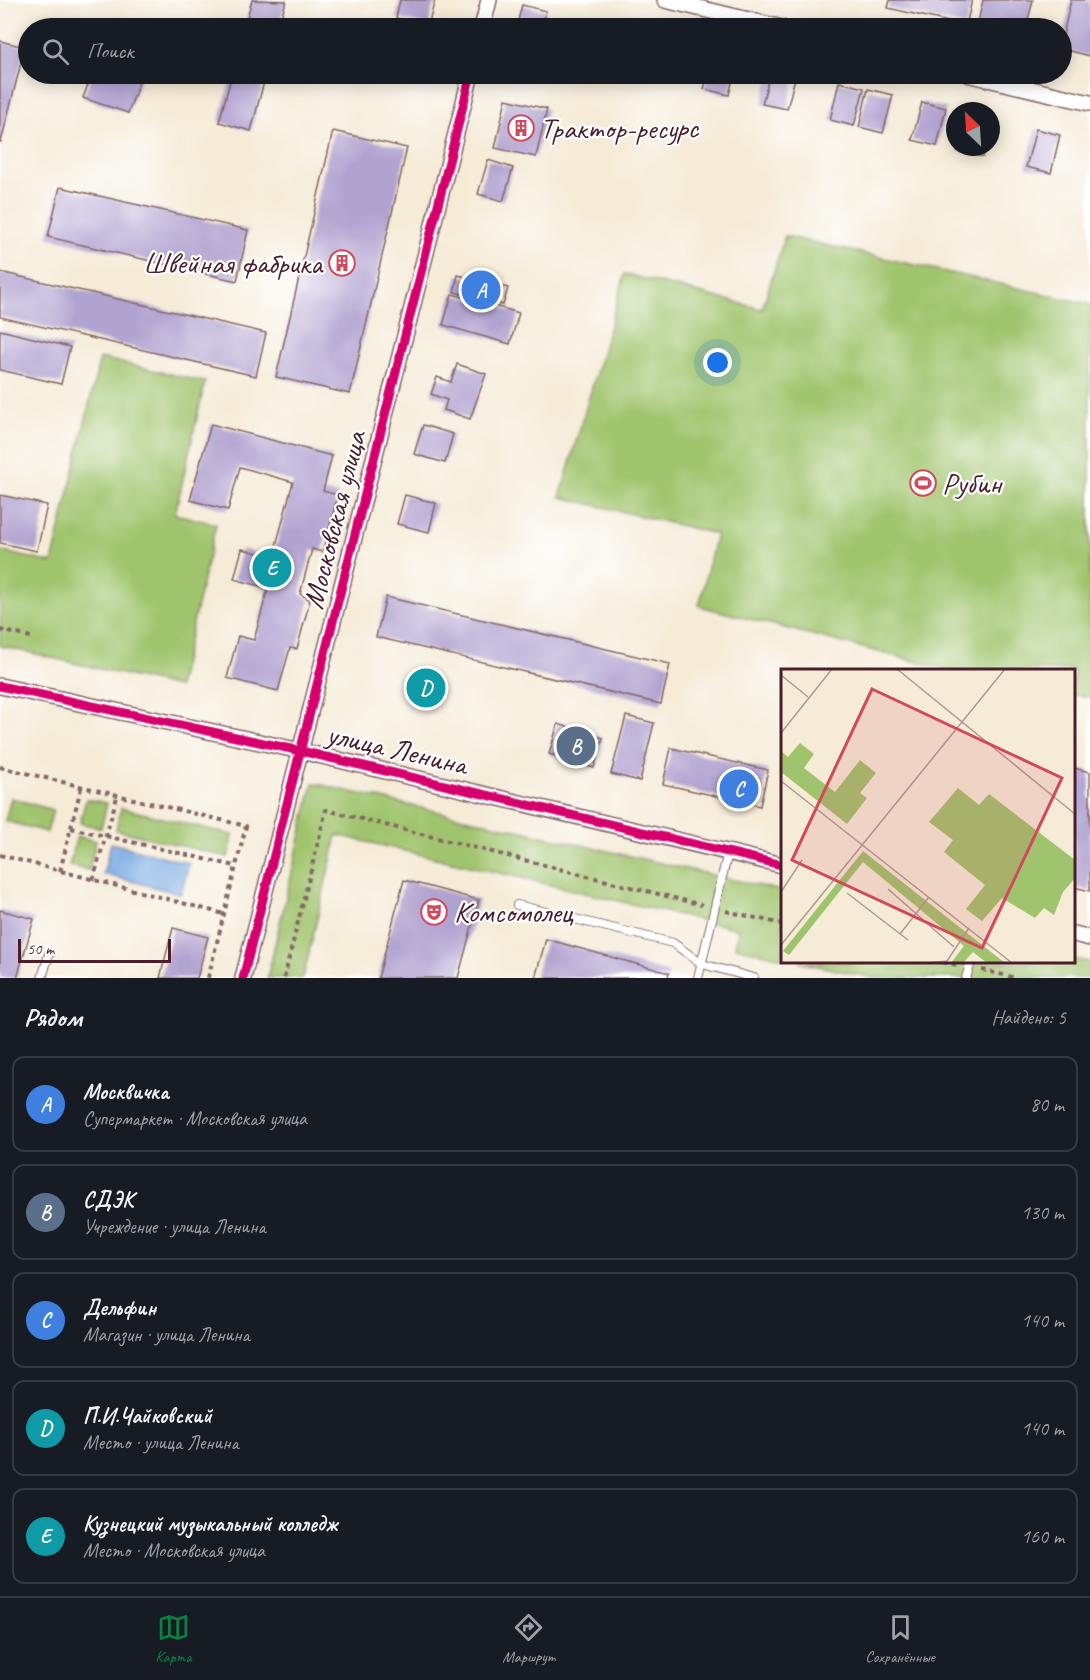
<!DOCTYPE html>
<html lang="ru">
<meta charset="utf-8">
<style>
body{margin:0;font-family:Caveat,sans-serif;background:#242831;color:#f1f3f6}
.compass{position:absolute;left:946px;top:102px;width:54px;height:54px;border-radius:50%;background:#171b24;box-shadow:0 3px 15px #0003;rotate:335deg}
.scale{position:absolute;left:18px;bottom:15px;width:153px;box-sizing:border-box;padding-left:6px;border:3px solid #4a1f2b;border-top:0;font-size:16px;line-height:21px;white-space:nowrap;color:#4a1f2b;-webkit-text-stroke:4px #fff;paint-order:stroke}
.you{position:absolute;left:718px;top:363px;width:21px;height:21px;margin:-15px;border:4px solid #fff;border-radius:50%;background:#1a73e8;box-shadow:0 0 0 9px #1a73e833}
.badge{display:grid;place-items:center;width:39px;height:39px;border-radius:50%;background:#0b8043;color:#fff;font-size:20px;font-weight:700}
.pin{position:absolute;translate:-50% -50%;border:3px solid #fff;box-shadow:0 2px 6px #0006}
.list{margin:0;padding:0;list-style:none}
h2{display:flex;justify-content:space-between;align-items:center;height:78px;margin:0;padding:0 24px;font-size:26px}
h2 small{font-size:20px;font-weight:400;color:#9ea1a6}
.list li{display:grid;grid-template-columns:39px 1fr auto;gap:18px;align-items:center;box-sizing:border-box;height:96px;margin:0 12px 12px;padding:0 12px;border:2px solid #363941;border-radius:12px}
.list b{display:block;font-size:22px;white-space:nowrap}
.list p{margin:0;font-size:20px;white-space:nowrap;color:#9ea1a6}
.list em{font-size:20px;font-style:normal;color:#9ea1a6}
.icon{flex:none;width:33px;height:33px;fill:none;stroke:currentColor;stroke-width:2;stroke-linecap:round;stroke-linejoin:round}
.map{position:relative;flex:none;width:1090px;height:978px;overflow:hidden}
.search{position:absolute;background:#171b24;box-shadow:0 3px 15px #0003;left:18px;right:18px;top:18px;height:66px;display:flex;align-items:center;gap:15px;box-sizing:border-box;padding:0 21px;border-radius:33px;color:#9ea1a6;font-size:22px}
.sheet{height:618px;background:#171b24}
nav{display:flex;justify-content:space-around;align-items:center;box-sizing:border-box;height:84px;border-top:2px solid #363941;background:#171b24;font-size:16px;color:#9ea1a6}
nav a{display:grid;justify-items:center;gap:3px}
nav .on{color:#0b8043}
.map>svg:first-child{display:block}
</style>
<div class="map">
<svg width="1090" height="978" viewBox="0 0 1090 978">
<rect width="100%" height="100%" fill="#fff"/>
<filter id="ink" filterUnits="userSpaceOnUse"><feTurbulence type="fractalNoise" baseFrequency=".0167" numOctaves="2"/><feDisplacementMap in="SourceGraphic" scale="12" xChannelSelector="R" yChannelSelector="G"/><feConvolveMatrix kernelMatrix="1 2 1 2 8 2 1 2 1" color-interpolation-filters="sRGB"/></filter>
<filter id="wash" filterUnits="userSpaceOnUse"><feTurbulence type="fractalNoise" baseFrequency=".008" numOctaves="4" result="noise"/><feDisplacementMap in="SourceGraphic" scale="24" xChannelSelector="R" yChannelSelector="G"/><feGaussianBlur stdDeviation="1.35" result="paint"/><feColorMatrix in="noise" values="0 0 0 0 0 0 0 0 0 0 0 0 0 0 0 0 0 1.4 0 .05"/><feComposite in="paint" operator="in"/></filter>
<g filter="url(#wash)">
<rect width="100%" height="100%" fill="#f5ebd7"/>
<g fill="#a0c46d" stroke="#75724c" stroke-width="1.5">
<polygon points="785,236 1090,304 1090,697 1075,695 1074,700 1074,670 949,670 699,606 716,534 560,497 625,274 762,309"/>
<polygon points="100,358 205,382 175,514 216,524 178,687 0,646 0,551 52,563"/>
<polygon points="313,783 782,891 782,958 735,947 738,929 337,835 303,978 267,978"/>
<polygon points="11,798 53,810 47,832 5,821"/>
<polygon points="86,799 107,803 101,828 80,823"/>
<polygon points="121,808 233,835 228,857 116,830"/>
<polygon points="77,836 96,841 89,870 69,866"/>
<polygon points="1074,959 1090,962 1090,978 873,978 799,962 1074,962"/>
</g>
<polygon fill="#77a8e2" stroke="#606486" stroke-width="1.5" points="111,843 189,863 181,894 103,874"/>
<g id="blocks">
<g fill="#b1a3d0">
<polygon points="252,0 286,1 278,28 244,28"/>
<polygon points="400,0 435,0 428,26 396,18"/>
<polygon points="890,0 972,0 966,26 888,8"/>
<polygon points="983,0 1033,0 1026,28 977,27"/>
<polygon points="1071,0 1090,0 1090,56 1062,49 1062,39"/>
<polygon points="522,5 546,11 542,28 516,28"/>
<polygon points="589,22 614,28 588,28"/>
<polygon points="0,41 25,47 1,142 0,142"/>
<polygon points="92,74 142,74 128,113 83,98"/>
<polygon points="232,74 266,74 251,131 219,122"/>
<polygon points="708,74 734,74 729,95 704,89"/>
<polygon points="770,74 796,74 787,109 762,104"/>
<polygon points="839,82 864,88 854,126 830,120"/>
<polygon points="868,89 893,95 883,133 859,127"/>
<polygon points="506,99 547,109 536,157 495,148"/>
<polygon points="922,102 946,108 937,146 912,140"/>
<polygon points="1036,129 1060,135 1051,173 1026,167"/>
<polygon points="333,131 407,148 350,394 276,377"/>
<polygon points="959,147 986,147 983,157 958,151"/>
<polygon points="488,160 513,168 503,201 478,194"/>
<polygon points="60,187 248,230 237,281 48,237"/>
<polygon points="0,272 266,333 256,376 0,317"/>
<polygon points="458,275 508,288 503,305 454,292"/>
<polygon points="452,294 519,313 510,344 443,325"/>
<polygon points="0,330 70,347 61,384 0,370"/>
<polygon points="457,364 486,374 470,419 444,410 447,400 431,394 437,377 451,382"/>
<polygon points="211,424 332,456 323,491 338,495 322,552 312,549 300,594 310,600 297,649 290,648 278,691 227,678 238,636 254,640 268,588 234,579 242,549 273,557 293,482 240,467 228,510 190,500"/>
<polygon points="423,425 453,434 445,463 414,454"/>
<polygon points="0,495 47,505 37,551 0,543"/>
<polygon points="405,495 436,503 429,532 397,524"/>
<polygon points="386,597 670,664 661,704 376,637"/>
<polygon points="626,716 654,723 640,781 611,774"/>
<polygon points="558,724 603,738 594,768 549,754"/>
<polygon points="671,748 768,770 760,806 663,784"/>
<polygon points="1074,768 1090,772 1090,891 1074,887"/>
<polygon points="404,880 479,900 458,978 378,978"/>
<polygon points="0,910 34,919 17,978 0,978"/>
<polygon points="173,928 208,937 197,978 160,978"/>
<polygon points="546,939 669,973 668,978 535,978"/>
</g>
</g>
</g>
<g filter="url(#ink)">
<use href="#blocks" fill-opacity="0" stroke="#866667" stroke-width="1.5"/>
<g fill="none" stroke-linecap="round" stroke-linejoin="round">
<g stroke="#866667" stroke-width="10">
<g id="lane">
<polyline points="517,905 673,943 702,964 754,978"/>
<polyline points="42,978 49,954"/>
<polyline points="698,978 728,852"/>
<polyline points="966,978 971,962"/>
</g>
</g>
<g stroke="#866667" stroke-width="18">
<g id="street">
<polyline points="665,0 782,28"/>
<polyline points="482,28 489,0"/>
<polyline points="967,74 1090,103"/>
<polyline points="0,686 301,751 782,865"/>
<polyline points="1074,934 1090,938"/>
<polyline points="243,978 471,74"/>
</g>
</g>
<g stroke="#866667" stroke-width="4" stroke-dasharray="4.5 4.5" stroke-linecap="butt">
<polyline points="0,630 31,637"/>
<polyline points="0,767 246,826 208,978"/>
<polyline points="71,828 235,866"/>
<polyline points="0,855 224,914"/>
<polyline points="60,871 81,788"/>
<polyline points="93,880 117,797"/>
<polyline points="726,911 782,924"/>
<polyline points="943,962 957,965"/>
<polyline points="982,970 1016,978"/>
<polyline points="284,978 326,810 702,905"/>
</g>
<use href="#lane" stroke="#fff" stroke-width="8"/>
<use href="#street" stroke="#fff" stroke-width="15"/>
<g stroke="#fff" stroke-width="13">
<g id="cycleway">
<polyline points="0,686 301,751 782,865"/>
<polyline points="243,978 471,74"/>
</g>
</g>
<use href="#cycleway" stroke="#d6006c" stroke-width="9"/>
</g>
</g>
<defs>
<g id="building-ring" transform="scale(1.35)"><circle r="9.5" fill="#fff" stroke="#d1495b" stroke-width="1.5"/><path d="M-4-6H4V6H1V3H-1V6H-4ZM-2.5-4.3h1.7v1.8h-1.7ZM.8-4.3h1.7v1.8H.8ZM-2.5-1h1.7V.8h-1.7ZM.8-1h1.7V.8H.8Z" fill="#d1495b"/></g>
<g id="stadium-ring" transform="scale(1.35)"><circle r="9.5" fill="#fff" stroke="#d1495b" stroke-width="1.5"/><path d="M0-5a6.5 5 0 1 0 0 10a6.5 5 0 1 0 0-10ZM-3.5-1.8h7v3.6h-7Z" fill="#d1495b"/></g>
<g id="theatre-ring" transform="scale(1.35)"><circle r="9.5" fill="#fff" stroke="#d1495b" stroke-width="1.5"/><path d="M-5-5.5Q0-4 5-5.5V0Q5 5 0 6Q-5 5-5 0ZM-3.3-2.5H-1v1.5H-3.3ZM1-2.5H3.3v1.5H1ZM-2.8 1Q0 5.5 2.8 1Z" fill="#d1495b"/></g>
</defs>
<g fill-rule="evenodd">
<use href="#building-ring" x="521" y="128"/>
<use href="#building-ring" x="342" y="263"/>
<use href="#stadium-ring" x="923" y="483"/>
<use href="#theatre-ring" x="434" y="912"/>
</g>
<g text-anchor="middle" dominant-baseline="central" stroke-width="4.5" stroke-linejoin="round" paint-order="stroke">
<g font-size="30" fill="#4a1f2b" stroke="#fff" text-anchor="start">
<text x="540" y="128">Трактор-ресурс</text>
<text x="322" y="263" text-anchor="end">Швейная фабрика</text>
<text x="942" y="483">Рубин</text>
<text x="454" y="912">Комсомолец</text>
</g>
<g font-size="30" fill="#4a1f2b" stroke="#fff">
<text transform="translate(334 520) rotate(-76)">Московская улица</text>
<text transform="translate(397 749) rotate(13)">улица Ленина</text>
</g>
</g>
<g transform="translate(781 669)">
<rect width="294" height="294" fill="#f5ebd7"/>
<path d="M19 74 33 85 23 99 54 123 79 91 95 104 79 124 86 129 66 155 0 103V82L7 88ZM177 119 198 136 208 125 294 191V209L282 223 273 246 263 239 254 249 221 229 201 252 185 240 204 216 163 183 172 171 148 153ZM82 182 224 294H206L192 283 182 294H170L183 277 82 193 8 286 2 282Z" fill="#a0c46d"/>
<path fill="none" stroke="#b19992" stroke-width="1.5" d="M116 0 294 145M0 6 27 28M0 64 51 0M0 112 231 294M107 220 173 278M0 223 21 191M66 224 127 271M119 265 148 228M0 276 224 0M147 294 166 292 188 259"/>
<path fill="#d1495b" fill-opacity="0.15" stroke="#d1495b" stroke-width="3" d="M91 20 281 109 201 279 11 191Z"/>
<rect width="294" height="294" fill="none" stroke="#4a1f2b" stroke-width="3"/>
</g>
</svg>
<svg class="compass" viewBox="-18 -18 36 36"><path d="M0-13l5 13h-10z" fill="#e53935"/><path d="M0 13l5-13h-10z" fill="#9ea1a6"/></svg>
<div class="scale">50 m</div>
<div class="you"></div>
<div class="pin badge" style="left:481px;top:290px;background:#3f7fe0">A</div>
<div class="pin badge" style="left:576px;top:746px;background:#5c6f8a">B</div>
<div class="pin badge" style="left:739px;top:789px;background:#3f7fe0">C</div>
<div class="pin badge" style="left:426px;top:688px;background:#0f9aa8">D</div>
<div class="pin badge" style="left:272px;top:568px;background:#0f9aa8">E</div>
<div class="search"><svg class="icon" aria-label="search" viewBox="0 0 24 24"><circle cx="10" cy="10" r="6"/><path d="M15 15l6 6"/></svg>Поиск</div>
</div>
<section class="sheet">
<h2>Рядом<small>Найдено: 5</small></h2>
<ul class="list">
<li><span class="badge" style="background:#3f7fe0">A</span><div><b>Москвичка</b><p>Супермаркет · Московская улица</p></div><em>80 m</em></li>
<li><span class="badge" style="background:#5c6f8a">B</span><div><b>СДЭК</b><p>Учреждение · улица Ленина</p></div><em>130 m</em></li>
<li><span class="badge" style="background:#3f7fe0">C</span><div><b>Дельфин</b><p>Магазин · улица Ленина</p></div><em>140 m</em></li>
<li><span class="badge" style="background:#0f9aa8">D</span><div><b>П.И.Чайковский</b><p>Место · улица Ленина</p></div><em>140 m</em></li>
<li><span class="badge" style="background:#0f9aa8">E</span><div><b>Кузнецкий музыкальный колледж</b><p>Место · Московская улица</p></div><em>160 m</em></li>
</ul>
</section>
<nav>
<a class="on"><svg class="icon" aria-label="map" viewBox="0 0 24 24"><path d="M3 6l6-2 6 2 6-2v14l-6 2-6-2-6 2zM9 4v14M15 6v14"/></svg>Карта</a>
<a><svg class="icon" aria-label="directions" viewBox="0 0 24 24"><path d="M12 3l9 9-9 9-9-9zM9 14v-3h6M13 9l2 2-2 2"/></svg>Маршрут</a>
<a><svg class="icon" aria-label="saved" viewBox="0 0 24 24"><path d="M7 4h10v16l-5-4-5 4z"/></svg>Сохранённые</a>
</nav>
